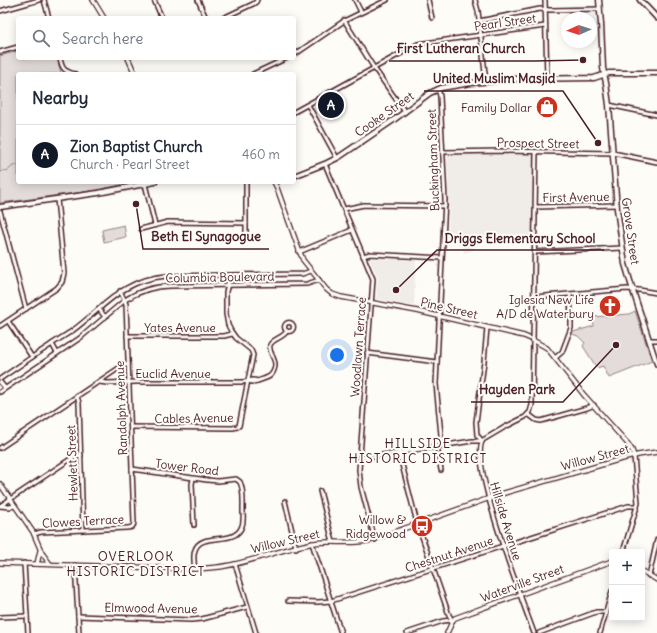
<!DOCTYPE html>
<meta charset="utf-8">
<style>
body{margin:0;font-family:Delius,sans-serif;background:#f2f2f3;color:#1f2937}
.controls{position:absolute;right:12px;bottom:12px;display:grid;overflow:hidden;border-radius:4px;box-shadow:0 2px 10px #0003}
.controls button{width:36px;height:36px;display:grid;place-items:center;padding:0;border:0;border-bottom:1px solid #e0e1e3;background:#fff;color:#1f2937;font:20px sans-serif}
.compass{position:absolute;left:561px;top:12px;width:36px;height:36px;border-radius:50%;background:#fff;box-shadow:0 2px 10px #0003;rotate:267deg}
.you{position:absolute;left:337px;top:355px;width:14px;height:14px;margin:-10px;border:3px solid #fff;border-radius:50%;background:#1a73e8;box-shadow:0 0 0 6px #1a73e833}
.badge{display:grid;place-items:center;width:26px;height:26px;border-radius:50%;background:#111827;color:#fff;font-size:13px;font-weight:700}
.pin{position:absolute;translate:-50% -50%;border:2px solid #fff;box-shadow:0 1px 4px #0006}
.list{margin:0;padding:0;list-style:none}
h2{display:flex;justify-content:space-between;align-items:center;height:52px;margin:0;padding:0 16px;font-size:17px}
h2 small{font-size:13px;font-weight:400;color:#747a83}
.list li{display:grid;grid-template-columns:26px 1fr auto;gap:12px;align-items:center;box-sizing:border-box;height:60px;padding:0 16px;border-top:1px solid #e0e1e3}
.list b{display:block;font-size:15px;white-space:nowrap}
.list p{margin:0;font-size:13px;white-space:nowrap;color:#747a83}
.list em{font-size:13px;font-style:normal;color:#747a83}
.icon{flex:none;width:22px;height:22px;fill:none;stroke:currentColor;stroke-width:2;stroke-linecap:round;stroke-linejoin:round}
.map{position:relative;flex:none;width:657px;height:633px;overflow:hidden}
.search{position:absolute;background:#fff;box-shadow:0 2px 10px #0003;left:16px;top:16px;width:280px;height:44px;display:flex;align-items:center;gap:10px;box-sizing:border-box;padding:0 14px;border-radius:4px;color:#747a83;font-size:15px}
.panel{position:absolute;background:#fff;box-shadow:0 2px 10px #0003;left:16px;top:72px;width:280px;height:112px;border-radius:4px}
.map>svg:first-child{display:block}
</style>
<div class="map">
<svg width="657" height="633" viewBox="0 0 657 633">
<rect width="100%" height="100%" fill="#fdfcf7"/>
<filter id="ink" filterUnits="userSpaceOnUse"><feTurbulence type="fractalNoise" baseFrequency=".025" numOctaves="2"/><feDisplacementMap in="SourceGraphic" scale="8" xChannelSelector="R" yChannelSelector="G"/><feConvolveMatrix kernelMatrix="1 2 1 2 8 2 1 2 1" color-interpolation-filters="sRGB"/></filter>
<g filter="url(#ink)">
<g fill="#f0ece8">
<polygon points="496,154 533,155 532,236 495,236 484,240 475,246 470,251 464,253 463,248 464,240 448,241 449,203 447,155"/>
<polygon points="369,258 416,260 414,306 376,299 378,278"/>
</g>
<g fill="#e3dcda" stroke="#967e82">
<polygon points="18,51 18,58 57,58 61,73 64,74 18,74 18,182 135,182 97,190 0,203 0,56"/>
<polygon points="124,225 126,237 104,242 102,230"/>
<polygon points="635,311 652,361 609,378 603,366 597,368 583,346 585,343 578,336 572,334 573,332 594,326 593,317 629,314"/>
</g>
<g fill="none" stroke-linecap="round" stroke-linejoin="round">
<path stroke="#91777b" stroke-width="1" d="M0 172 6 170 7 171C11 169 12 164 18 165"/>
<g stroke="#4a1f2b" stroke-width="6">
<g id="minor">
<polyline points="44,0 49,18"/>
<polyline points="154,0 162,18"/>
<polyline points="198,0 206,18"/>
<polyline points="355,0 361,12"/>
<polyline points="428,0 432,18"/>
<polyline points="475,0 478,11 486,82"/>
<polyline points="545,0 547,79"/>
<polyline points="0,11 39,0"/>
<polyline points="223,18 253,4 256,2 257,0"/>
<polyline points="344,20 374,68 405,112"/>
<polyline points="479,21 540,9 550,10 600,9"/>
<polyline points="0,52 18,47"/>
<polyline points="294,55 344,21 387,0"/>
<path d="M60 58C62 69 64 71 75 74"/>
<polyline points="253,74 287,58"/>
<polyline points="438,89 440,96 445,200 436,384 442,445"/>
<polyline points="308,105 337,158"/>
<polyline points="609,105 657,115"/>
<polyline points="294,112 418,44 545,26"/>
<polyline points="443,152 503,151 613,153 657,162"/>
<polyline points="325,164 373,279 359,470 361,487 375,540"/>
<polyline points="246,182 246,240"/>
<polyline points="145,184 155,225"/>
<polyline points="536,207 617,205"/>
<polyline points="344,209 364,205 445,206"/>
<polyline points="0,211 26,309"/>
<polyline points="141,229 168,222 246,223"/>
<polyline points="299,252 352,230"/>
<polyline points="535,252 622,248"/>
<polyline points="363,256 370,254 442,258"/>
<polyline points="534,297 627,289 639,290 657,293"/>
<polyline points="99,309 105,317"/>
<polyline points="8,321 32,357"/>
<circle cx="289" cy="327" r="4.5"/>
<polyline points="0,326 57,288 62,282 64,273 57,199"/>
<polyline points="127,336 224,336 232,334"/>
<polyline points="650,340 657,340"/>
<polyline points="52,344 57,353"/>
<polyline points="367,353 437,362"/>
<polyline points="555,358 562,352 571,328 571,320 570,294"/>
<path d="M0 379C16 368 32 357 49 346 56 341 64 336 72 331 105 307 121 280 166 276L302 274 311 271"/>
<path d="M248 381C252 383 253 382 257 381 266 378 273 378 275 366 276 359 268 352 270 345 272 339 283 338 287 331"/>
<polyline points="0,382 5,388"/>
<path d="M99 382 107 383 136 382H241C243 382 246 382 248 381 252 380 253 379 257 381"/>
<path d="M0 392 80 338 125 300C139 291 155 286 171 286L307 284 319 280"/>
<polyline points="77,396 79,403 83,530"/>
<polyline points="528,414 536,420 541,421 587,408 594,405"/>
<polyline points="131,427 233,428 237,427 239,426 253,355 251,350 236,338 231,331 228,325 226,314 226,292 230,275"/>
<polyline points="482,441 477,435 476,422 484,362 487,328"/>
<polyline points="437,446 441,470"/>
<polyline points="0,448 119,368 128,364"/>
<polyline points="399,453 416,519 449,615 452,620"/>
<polyline points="359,458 390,454 472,441 482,441"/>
<path d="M132 469 207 480 218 481 236 479 240 482C244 490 243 501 243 510 243 515 244 521 242 526 235 547 201 531 195 550 193 555 194 563 195 569"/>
<polyline points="193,479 192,484 194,525"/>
<polyline points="320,491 333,542"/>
<polyline points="285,501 296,548"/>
<polyline points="0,506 72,458 81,455"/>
<polyline points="0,506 9,507 15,506"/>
<path d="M34 534 41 532 127 528C132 528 134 526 134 522L126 304 124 299 120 291"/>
<polyline points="312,543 341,633"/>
<polyline points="623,552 638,503 634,456"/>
<polyline points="24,563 28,633"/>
<polyline points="235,564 256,633"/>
<polyline points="75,565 79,633"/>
<polyline points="649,576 657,540"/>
<polyline points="288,601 318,602 331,601 628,506 637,506"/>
<polyline points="78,616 191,620 202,619 247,607"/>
<polyline points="0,617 27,616"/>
<polyline points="407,633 443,621 452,620"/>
<path d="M534 633C524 605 468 460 483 440L505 427 525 417 530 412 532 405 536 152"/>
<polyline points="539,633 596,612 606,612"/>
<polyline points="600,633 612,591"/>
</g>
</g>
<g stroke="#4a1f2b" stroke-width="6">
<g id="tertiary">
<polyline points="93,0 104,18"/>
<polyline points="128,58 135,74"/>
<polyline points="274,182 277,188 299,250 303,260 326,289 332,294 341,297 417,311 524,336 531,339 547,348 584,395 628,444 632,450 634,456"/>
<polyline points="0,484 33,532 42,553 50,564"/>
<path d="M0 563 195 569C205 568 215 568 225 566 255 561 284 548 314 543 333 540 352 545 372 540L501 494 618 460 638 455 657 452"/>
<polyline points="37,564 40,551"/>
<polyline points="642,571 657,580"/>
<polyline points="447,633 453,620 455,618 612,561"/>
</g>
</g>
<g stroke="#4a1f2b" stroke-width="7">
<g id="secondary">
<polyline points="599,0 601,24 603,68 606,83 609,105 617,209 625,264 634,294 657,364"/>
<polyline points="640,0 657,18"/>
<polyline points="294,176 327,163 339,157 395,119 430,93 441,88 471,83 515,79 594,78 609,73 657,73"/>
<polyline points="0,207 98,193 155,182"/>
</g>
</g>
<use href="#minor" stroke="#fdfcf7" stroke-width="3"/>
<use href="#tertiary" stroke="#fdfcf7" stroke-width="3.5"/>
<use href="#secondary" stroke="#fdfcf7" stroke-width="4"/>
</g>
</g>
<defs>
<g id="shop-disc" transform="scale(1.15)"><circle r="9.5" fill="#c8321e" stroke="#fdfcf7"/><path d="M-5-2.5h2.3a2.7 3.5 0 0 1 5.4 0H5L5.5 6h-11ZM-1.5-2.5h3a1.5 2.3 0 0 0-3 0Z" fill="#fff"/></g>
<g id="church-disc" transform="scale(1.15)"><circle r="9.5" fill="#c8321e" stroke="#fdfcf7"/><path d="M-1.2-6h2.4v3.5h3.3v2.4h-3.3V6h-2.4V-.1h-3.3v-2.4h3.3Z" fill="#fff"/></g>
<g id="bus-disc" transform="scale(1.15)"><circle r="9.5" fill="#c8321e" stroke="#fdfcf7"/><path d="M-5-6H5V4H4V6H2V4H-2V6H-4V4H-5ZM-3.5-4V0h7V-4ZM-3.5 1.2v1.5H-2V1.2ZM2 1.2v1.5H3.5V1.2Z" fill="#fff"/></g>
</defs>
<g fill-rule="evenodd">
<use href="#shop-disc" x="547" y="107"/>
<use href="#church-disc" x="610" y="306"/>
<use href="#bus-disc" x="422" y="526"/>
</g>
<g text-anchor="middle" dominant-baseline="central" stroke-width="4" stroke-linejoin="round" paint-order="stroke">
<g font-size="12" fill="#4a1f2b" stroke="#fdfcf7">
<text transform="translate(505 22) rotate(-8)">Pearl Street</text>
<text transform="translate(384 114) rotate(-35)">Cooke Street</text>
<text transform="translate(538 143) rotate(1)">Prospect Street</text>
<text transform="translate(433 160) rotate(-92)">Buckingham Street</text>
<text transform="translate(576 197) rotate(-1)">First Avenue</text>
<text transform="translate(631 231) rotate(82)">Grove Street</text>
<text transform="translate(220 277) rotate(-1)">Columbia Boulevard</text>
<text transform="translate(449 308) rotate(13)">Pine Street</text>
<text x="180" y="327">Yates Avenue</text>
<text transform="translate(358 347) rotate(-86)">Woodlawn Terrace</text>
<text x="173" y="373">Euclid Avenue</text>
<text transform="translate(121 408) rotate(-92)">Randolph Avenue</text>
<text transform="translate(194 418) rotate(-1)">Cables Avenue</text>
<text transform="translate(595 457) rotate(-15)">Willow Street</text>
<text transform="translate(72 463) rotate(-92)">Hewlett Street</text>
<text transform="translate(187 467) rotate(7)">Tower Road</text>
<text transform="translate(83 521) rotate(-3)">Clowes Terrace</text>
<text transform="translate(506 521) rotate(73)">Hillside Avenue</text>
<text transform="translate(285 541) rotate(-13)">Willow Street</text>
<text transform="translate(449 554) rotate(-18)">Chestnut Avenue</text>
<text transform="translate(522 583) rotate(-20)">Waterville Street</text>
<text transform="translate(151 608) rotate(1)">Elmwood Avenue</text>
</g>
<g font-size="12" fill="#4a1f2b" stroke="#fdfcf7" text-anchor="end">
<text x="532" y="107">Family Dollar</text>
<text x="594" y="299">Iglesia New Life<tspan x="594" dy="14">A/D de Waterbury</tspan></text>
<text x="406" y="519">Willow &amp;<tspan x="406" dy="14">Ridgewood</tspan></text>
</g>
<g font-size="13" letter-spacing="1" fill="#4a1f2b" stroke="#fdfcf7">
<text x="418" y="443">HILLSIDE<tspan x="418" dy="15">HISTORIC DISTRICT</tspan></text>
<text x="136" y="556">OVERLOOK<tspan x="136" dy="15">HISTORIC DISTRICT</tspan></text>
</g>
</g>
<path fill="none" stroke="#4a1f2b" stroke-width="1.5" d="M583 60L534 61H389M598 143L563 91H424M136 204L143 249H269M396 290L437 250H604M616 345L563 402H471"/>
<g fill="#4a1f2b" stroke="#fdfcf7" stroke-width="1.5">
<circle cx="583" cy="60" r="4"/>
<circle cx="598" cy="143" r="4"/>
<circle cx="136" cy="204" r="4"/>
<circle cx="396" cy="290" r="4"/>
<circle cx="616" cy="345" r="4"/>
</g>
<g font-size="13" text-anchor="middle" font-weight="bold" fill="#4a1f2b" stroke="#fdfcf7" stroke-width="4" stroke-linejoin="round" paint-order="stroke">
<text x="461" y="53">First Lutheran Church</text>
<text x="494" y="83">United Muslim Masjid</text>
<text x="206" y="241">Beth El Synagogue</text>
<text x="520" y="243">Driggs Elementary School</text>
<text x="517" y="394">Hayden Park</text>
</g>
</svg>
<div class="controls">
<button>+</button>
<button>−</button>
</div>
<svg class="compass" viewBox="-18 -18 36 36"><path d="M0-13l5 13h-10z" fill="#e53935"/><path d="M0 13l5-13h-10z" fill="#747a83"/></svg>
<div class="you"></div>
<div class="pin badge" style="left:331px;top:105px">A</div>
<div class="search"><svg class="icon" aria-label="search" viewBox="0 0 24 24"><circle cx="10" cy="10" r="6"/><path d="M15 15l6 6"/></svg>Search here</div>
<section class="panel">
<h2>Nearby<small></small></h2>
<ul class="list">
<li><span class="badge">A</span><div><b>Zion Baptist Church</b><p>Church · Pearl Street</p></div><em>460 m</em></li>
</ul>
</section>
</div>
